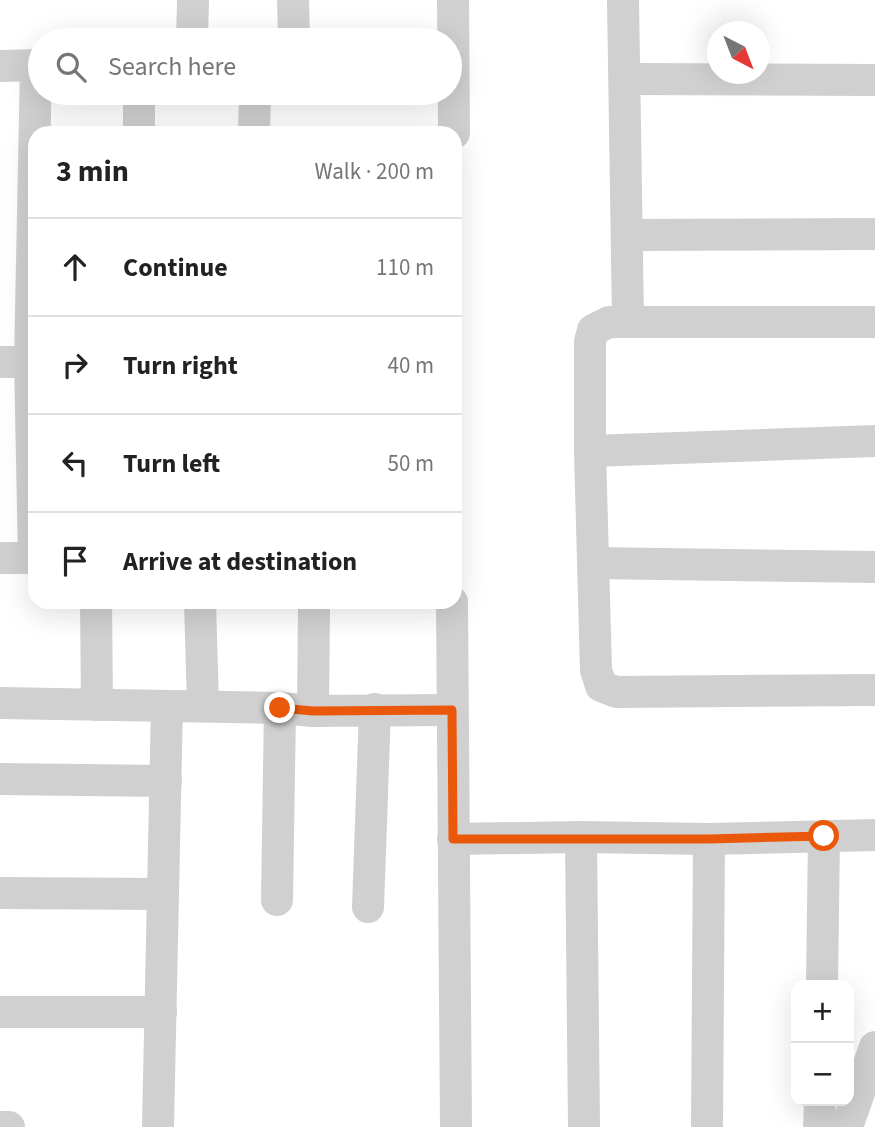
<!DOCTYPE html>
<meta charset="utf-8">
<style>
body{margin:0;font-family:"Source Sans 3",sans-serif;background:#f2f2f2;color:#222}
.controls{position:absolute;right:21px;bottom:21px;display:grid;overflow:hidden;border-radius:14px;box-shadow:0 7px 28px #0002}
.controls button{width:63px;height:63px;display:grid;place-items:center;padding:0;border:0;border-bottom:2px solid #e0e0e0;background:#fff;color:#222;font:35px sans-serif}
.compass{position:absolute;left:707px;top:21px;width:63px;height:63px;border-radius:50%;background:#fff;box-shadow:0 7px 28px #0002;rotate:138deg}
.stop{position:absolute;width:21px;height:21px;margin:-16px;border:5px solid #ea580c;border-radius:50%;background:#fff}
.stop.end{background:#ea580c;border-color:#fff;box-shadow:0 2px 7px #0008}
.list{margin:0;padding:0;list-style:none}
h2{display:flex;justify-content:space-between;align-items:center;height:91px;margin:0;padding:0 28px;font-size:30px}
h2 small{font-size:23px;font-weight:400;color:#767676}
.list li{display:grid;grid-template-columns:46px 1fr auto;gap:21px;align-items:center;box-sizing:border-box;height:98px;padding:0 28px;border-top:2px solid #e0e0e0}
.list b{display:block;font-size:26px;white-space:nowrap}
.list em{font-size:23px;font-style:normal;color:#767676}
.icon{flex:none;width:38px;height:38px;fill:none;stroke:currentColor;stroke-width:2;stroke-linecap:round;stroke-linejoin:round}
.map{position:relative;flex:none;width:875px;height:1127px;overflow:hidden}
.search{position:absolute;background:#fff;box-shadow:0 7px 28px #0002;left:28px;top:28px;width:434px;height:77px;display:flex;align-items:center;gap:18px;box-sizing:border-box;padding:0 24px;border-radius:38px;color:#767676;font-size:26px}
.panel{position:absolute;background:#fff;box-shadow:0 7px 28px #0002;left:28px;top:126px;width:434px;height:483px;border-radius:21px}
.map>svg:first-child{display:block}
</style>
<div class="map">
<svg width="875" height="1127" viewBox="0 0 875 1127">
<rect width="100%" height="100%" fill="#fff"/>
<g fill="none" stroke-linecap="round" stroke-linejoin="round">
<g stroke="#d0d0d0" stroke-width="32">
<polyline points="293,0 294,40"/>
<polyline points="453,0 454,133"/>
<polyline points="623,0 628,320"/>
<polyline points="192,40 193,0"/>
<polyline points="0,66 40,65"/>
<polyline points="625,79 875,80"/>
<polyline points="139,133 139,93"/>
<polyline points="254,133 255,93"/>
<polyline points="627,235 875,234"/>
<polyline points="875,322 609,322 593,330 590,342 590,451 596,670 601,686 616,692 875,690"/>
<polyline points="0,362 35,362"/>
<polyline points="590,451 875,441"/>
<polyline points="0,558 35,558"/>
<polyline points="34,558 30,362 36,65"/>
<polyline points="594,563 875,567"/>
<polyline points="96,602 97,705"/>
<polyline points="200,602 203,706"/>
<polyline points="452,602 456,1127"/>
<polyline points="0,703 280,708 313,711 452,710"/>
<polyline points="313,711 314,602"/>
<polyline points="0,779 166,781"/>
<polyline points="581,837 584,1127"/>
<polyline points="453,839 581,837 709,839 875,835"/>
<polyline points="0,893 163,894"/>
<polyline points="277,900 280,708"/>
<polyline points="368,907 375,709"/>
<polyline points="822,985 824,836"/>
<polyline points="0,1012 161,1012"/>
<polyline points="0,1127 9,1127"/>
<polyline points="158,1127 167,706"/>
<polyline points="707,1127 709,839"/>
<polyline points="819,1127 820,1101"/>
<polyline points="847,1127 875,1047"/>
</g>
</g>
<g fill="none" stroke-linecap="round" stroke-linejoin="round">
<polyline stroke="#ea580c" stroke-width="9" points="280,708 313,711 452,710 453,839 709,839 824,836"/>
</g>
</svg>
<div class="controls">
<button>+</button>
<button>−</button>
</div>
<svg class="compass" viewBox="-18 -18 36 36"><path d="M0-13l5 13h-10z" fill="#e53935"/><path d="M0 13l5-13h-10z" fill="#767676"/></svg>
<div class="stop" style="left:824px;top:836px"></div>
<div class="stop end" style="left:280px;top:708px"></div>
<div class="search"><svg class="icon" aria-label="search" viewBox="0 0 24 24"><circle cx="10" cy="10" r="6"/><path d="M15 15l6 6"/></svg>Search here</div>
<section class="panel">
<h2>3 min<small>Walk · 200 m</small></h2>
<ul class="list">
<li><svg class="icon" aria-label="ahead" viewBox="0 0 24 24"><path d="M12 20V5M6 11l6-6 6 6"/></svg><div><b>Continue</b></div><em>110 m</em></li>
<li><svg class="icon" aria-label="right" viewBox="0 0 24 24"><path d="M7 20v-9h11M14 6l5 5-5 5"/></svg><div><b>Turn right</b></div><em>40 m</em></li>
<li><svg class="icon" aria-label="left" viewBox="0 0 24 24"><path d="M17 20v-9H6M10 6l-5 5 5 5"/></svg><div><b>Turn left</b></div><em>50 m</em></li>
<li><svg class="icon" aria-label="arrive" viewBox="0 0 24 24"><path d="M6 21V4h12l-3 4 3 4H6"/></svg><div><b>Arrive at destination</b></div></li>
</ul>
</section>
</div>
